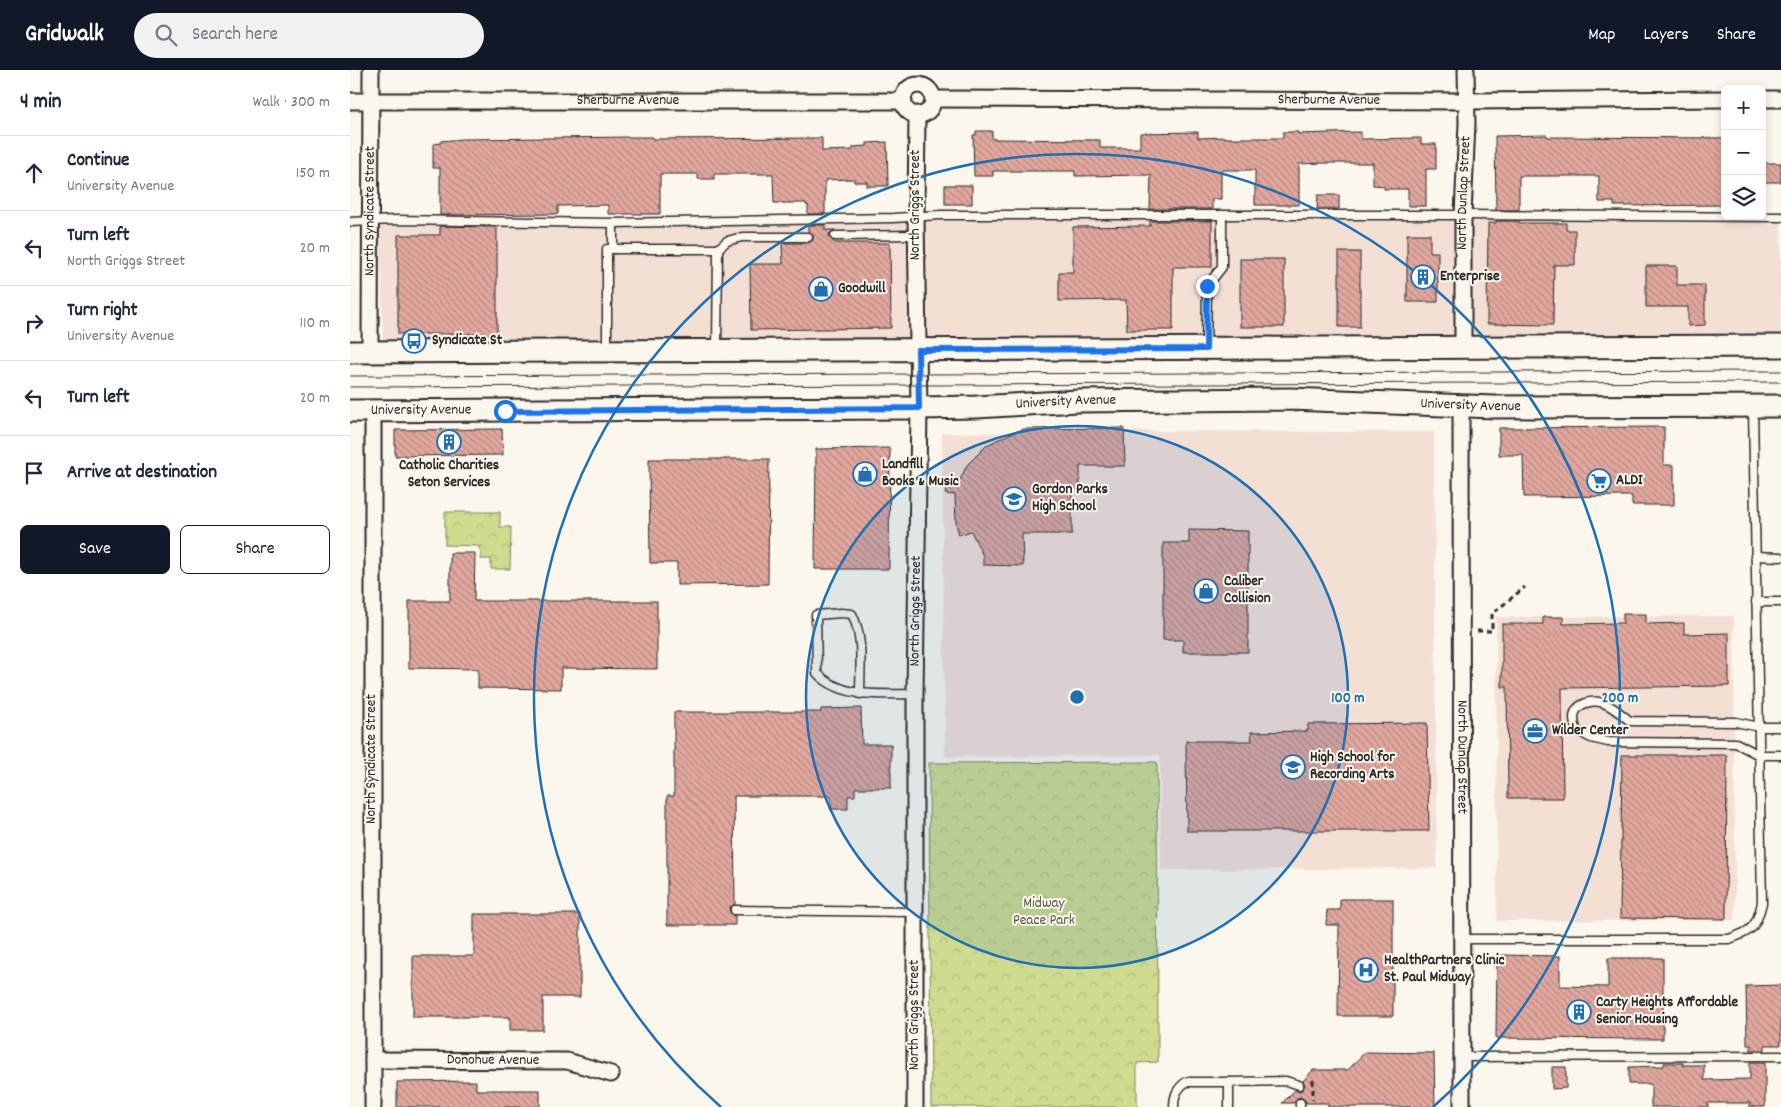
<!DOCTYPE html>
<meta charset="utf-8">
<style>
body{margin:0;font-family:Dekko,sans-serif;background:#f2f2f3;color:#1f2937}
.controls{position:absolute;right:15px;top:15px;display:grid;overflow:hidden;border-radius:8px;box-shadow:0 2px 8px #0003}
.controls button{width:45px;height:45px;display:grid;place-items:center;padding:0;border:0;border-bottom:1px solid #e0e1e3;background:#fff;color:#1f2937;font:25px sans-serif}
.stop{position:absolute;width:15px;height:15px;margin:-11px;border:4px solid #1a73e8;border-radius:50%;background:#fff}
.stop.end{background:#1a73e8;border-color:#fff;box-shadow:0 1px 5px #0008}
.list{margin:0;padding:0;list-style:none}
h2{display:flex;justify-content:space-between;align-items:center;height:65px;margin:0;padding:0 20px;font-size:21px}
h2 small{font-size:16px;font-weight:400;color:#747a83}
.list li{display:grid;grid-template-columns:32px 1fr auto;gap:15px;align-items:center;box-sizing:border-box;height:75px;padding:0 20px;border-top:1px solid #e0e1e3}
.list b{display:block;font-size:19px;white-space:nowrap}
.list p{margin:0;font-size:16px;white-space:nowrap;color:#747a83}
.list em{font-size:16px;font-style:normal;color:#747a83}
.actions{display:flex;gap:10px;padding:15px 20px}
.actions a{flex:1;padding:11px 0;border:1px solid #111827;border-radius:8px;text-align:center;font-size:18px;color:#111827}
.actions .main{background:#111827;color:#fff}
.icon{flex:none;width:28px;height:28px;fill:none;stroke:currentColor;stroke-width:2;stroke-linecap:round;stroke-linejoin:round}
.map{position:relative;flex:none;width:1431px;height:1037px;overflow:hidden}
header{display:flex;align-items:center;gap:30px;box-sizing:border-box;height:70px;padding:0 25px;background:#111827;color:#fff}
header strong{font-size:24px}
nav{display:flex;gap:28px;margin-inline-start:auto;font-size:18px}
.search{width:350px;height:45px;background:#f2f2f3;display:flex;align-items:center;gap:12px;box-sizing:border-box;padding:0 18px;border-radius:28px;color:#747a83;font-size:19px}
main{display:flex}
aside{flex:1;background:#fff}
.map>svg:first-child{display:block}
</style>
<header>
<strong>Gridwalk</strong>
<div class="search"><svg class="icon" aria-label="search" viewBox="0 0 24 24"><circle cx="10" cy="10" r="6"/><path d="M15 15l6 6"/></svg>Search here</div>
<nav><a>Map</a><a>Layers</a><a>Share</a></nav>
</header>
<main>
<aside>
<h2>4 min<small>Walk · 300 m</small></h2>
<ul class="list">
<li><svg class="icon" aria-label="ahead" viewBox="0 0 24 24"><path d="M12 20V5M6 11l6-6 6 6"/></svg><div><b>Continue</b><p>University Avenue</p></div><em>150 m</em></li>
<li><svg class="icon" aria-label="left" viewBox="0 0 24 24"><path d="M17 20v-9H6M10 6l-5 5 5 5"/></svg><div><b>Turn left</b><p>North Griggs Street</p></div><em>20 m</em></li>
<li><svg class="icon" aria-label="right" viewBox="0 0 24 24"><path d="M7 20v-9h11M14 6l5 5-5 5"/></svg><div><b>Turn right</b><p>University Avenue</p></div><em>110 m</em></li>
<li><svg class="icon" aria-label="left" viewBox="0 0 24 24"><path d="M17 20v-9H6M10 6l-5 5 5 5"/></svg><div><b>Turn left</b></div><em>20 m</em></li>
<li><svg class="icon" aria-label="arrive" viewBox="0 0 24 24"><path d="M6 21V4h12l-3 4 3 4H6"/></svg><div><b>Arrive at destination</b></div></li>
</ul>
<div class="actions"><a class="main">Save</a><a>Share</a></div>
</aside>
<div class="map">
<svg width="1431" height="1037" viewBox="0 0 1431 1037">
<defs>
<pattern id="park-crowns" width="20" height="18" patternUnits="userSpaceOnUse" patternTransform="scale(1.25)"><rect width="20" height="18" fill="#cfdb8e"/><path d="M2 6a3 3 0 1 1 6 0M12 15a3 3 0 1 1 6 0" fill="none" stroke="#b2bc7b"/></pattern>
<pattern id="building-back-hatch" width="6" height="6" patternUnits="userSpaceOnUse" patternTransform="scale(1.25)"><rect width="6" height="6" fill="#e2a89f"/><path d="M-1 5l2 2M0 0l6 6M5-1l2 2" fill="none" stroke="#b78982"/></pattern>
</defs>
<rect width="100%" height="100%" fill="#fbf7ec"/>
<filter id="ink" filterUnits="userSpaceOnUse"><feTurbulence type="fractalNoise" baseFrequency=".02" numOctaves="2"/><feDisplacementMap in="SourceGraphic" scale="10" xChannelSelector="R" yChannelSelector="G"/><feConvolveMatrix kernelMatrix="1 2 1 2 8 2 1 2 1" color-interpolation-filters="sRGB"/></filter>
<g filter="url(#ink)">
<g fill="#f4dfd5">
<polygon points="1431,147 1431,266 33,271 30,154 543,148"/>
<polygon points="799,361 1084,362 1087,798 811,800 810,685 595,687 592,363"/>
<polygon points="1384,546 1385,850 1147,851 1146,547"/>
</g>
<g fill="url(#park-crowns)" stroke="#7d835c">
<polygon points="95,442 150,442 150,457 161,457 160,499 141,499 141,489 131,489 131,482 128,476 95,475"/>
<polygon points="807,692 808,992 787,993 787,1037 581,1037 579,693"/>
</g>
<g fill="url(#building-back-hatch)" stroke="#2b2b2b">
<polygon points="626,61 642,61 642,69 750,70 750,78 790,78 790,63 848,62 848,68 875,67 875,68 933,68 933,62 948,62 948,64 1011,62 1011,69 1071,68 1071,74 1086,74 1086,99 1076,99 1076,136 1058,136 1058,119 1034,119 1034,116 1023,115 1023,93 973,93 949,94 949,135 905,135 905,100 871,100 871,129 862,129 862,139 800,139 801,105 725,106 725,101 643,101 643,106 624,106 623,65 626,65"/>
<polygon points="1197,65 1197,67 1375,68 1375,135 1264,136 1264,132 1249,132 1249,106 1169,106 1169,140 1146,140 1145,66"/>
<polygon points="282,67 303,67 303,69 472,68 472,81 503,80 503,77 517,76 517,73 537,72 538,116 517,116 517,112 504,112 504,109 475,110 475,144 458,144 458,135 456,135 456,133 424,133 423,104 364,104 364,109 348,109 348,104 310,104 310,144 258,144 258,135 208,136 208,144 90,145 90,98 83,98 83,74 91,73 91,71 112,69"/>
<rect x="1412" y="93" width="19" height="19"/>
<rect x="595" y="115" width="27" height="19"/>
<polygon points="968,125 989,125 989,139 967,139"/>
<polygon points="800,151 862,151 862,197 823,197 823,260 777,260 776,230 709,231 709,202 723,202 723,157 800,156"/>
<polygon points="1146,151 1169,151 1169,153 1216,153 1216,160 1225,160 1225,195 1204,195 1203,255 1137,254 1138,153 1146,153"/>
<polygon points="458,155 475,155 475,160 485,160 480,163 479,167 485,173 540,173 541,258 401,260 400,194 433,194 432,173 458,173 463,170 463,165 458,161"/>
<polygon points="90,156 147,157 147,264 48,264 48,165 90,165"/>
<polygon points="1057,164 1080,164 1080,182 1088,182 1088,232 1057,232"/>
<rect x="989" y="182" width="21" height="75"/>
<rect x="890" y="189" width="44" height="68"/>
<polygon points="1296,196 1327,196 1327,215 1355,215 1355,255 1338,256 1338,237 1296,237"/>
<polygon points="1314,357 1314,395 1324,395 1324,435 1282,435 1282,426 1174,427 1173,385 1149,385 1149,358"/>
<polygon points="774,358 775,396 730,396 730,419 722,419 722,464 672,464 673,496 633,495 633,486 621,461 609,465 606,453 605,425 595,424 599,410 609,412 617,395 637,375 659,364 674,359"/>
<polygon points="152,359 153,385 45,386 45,360"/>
<polygon points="540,378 539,499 465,499 466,379"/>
<polygon points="299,389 419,389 418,514 327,515 327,493 300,493"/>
<polygon points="839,460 898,461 898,582 833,582 833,570 813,570 813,473 839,473"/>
<polygon points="100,483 125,483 124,531 307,531 307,599 211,598 211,619 128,618 128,599 59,598 59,531 100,531"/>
<polygon points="1273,544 1296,544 1296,554 1334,553 1334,564 1379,563 1379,616 1212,618 1213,728 1158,728 1157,617 1152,617 1152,554 1193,554 1193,547 1213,547 1213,554 1273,553"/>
<polygon points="511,638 512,674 541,674 541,718 505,718 505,726 498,726 498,739 481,739 481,726 384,726 385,834 380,837 379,840 382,845 385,846 385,855 317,855 317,726 324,726 324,642 471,642 471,639"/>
<polygon points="1077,653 1079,761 837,761 836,671 902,671 901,662 958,661 958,654"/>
<polygon points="1272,685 1377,685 1376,849 1270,848"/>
<polygon points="990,829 1043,829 1043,946 988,946 989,855 976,855 977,840 990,840"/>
<polygon points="124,844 230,844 230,927 193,927 193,960 160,960 160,947 63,947 63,886 124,886"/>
<polygon points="1147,885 1210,886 1210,916 1258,917 1258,888 1313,888 1313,969 1146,968"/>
<polygon points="1431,915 1431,975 1415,975 1415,980 1401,980 1401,975 1397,975 1396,916"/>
<polygon points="1015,982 1084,983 1085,1037 978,1037 978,1033 956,1033 955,1030 950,1027 947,1028 944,1033 932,1033 945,1020 950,1021 953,1019 955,1014 953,1011 963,1000 998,1000"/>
<polygon points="1400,992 1415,992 1415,1037 1400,1037 1400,1033 1358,1033 1358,1037 1301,1037 1301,1014 1279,1014 1279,997 1314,996 1314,993 1333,993 1333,995 1354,995 1354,1010 1400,1009"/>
<polygon points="1202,997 1216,997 1216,1018 1202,1019"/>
<polygon points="126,1011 126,1020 190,1020 190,1037 47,1037 47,1012"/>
</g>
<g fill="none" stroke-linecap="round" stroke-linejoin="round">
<g stroke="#2b2b2b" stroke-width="11">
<g id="lane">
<polyline points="0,152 45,150 263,153 543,148 590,145 1113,145 1431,147"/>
<polyline points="485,166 566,165"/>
<polyline points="263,179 368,179 367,280"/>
<polyline points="368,179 377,171 392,167 458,167"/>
<polyline points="856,278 857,216 872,197 872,145"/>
<polyline points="257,280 257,179 263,179 263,153"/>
<polyline points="1405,486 1431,487"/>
<polyline points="1406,532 1431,532"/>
<path d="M510 624C510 597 514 568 502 544L491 543 466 545 467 603C491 629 532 624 565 624"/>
<path d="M1431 657H1409L1386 652 1280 651C1272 645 1263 636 1253 633 1241 629 1225 634 1224 647 1224 651 1225 656 1226 660L1241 668 1258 672 1386 673 1409 685H1431"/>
<polyline points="385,840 565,842"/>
<path d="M1111 869H1379C1403 861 1406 857 1412 833L1403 338"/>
<polyline points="1112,987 1431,986"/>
<polyline points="879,1012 936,1011 949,1015"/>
<path d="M824 1037C824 1025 827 1019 836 1012H879V1037"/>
<polyline points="950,1037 950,1033"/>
</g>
</g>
<g stroke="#2b2b2b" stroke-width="19">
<g id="street">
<circle cx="568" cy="30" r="15"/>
<path id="s1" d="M583 29 1116 31 1375 29"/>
<polyline points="1412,29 1431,29"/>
<path id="s2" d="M0 31H554"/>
<path id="s3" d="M1113 277V145L1117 53 1116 0"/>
<path id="s4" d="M20 282 21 0"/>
<path id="s5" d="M1111 337 1112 1037"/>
<path id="s6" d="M23 990 217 991 261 1004"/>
<polyline points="23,1037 23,341"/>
<path id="s7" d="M565 1037V624L569 338 566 147 567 44"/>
</g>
</g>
<g stroke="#2b2b2b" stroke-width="25">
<g id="secondary">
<polyline points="0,282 1431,276"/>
<path id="s8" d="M0 341 569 338 626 337 728 331 940 329 1144 337 1431 336"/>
</g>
</g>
<g stroke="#2b2b2b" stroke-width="3" stroke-dasharray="5 4" stroke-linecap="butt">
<polyline points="1127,561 1142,561 1142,544 1175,517"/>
<polyline points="963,1010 963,1030"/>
</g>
<use href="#lane" stroke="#fbf7ec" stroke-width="8"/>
<use href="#street" stroke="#fbf7ec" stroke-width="15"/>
<use href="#secondary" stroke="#fbf7ec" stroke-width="21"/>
<g stroke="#2b2b2b" stroke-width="1">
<polyline points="0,306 1431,301"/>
<polyline points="0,317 1431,312"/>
</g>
</g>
</g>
<g fill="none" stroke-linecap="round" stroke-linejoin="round" filter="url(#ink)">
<polyline stroke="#1a73e8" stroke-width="6" points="155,341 569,338 568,280 856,279 857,216"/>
</g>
<circle cx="727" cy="627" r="271" fill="#1f6fb2" fill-opacity=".12"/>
<g fill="none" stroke="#1f6fb2" stroke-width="2.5">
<circle cx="727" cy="627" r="271"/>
<path d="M371 1037A543 543 0 1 1 1083 1037"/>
</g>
<defs>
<g id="building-ring" transform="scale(1.25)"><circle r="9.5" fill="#fbf7ec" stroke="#1f6fb2" stroke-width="1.5"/><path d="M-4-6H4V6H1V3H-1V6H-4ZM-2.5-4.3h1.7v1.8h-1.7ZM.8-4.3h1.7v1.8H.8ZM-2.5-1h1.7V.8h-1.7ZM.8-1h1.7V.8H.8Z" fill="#1f6fb2"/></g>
<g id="shop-ring" transform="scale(1.25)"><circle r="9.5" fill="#fbf7ec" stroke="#1f6fb2" stroke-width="1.5"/><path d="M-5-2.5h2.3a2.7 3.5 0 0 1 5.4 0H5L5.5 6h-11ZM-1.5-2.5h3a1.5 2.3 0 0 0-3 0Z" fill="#1f6fb2"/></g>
<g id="bus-ring" transform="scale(1.25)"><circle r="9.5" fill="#fbf7ec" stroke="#1f6fb2" stroke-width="1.5"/><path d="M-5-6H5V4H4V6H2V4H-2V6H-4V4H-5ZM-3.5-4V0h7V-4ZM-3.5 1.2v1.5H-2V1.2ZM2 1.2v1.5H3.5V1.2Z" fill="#1f6fb2"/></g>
<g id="supermarket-ring" transform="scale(1.25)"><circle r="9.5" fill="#fbf7ec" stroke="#1f6fb2" stroke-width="1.5"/><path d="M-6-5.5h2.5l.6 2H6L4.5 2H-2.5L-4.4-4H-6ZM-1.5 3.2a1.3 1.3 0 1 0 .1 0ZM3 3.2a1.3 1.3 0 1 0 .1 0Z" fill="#1f6fb2"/></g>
<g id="school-ring" transform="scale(1.25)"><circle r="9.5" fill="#fbf7ec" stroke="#1f6fb2" stroke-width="1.5"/><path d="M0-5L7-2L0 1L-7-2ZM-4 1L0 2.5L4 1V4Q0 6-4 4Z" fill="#1f6fb2"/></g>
<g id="office-ring" transform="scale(1.25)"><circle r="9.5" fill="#fbf7ec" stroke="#1f6fb2" stroke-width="1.5"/><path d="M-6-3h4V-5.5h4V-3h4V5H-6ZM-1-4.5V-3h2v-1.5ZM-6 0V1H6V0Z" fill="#1f6fb2"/></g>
<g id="hospital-ring" transform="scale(1.25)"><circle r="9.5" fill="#fbf7ec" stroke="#1f6fb2" stroke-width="1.5"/><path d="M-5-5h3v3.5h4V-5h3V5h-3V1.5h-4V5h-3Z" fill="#1f6fb2"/></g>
</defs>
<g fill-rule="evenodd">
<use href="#building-ring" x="1073" y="207"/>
<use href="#shop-ring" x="471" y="219"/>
<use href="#bus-ring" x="64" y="271"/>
<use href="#building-ring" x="99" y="372"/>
<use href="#shop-ring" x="515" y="404"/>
<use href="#supermarket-ring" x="1249" y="411"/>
<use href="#school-ring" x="664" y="429"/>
<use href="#shop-ring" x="856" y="521"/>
<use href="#office-ring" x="1185" y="661"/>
<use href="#school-ring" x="943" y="697"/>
<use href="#hospital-ring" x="1016" y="900"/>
<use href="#building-ring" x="1229" y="942"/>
</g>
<g text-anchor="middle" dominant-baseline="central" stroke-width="4" stroke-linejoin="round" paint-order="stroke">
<g font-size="15" fill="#2b2b2b" stroke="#fbf7ec">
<text stroke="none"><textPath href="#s2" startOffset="278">Sherburne Avenue</textPath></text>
<text stroke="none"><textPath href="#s1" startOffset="396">Sherburne Avenue</textPath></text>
<text stroke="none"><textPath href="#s3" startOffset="154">North Dunlap Street</textPath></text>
<text transform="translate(566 135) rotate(-90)">North Griggs Street</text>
<text stroke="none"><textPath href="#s4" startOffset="141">North Syndicate Street</textPath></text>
<text stroke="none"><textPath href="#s8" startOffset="716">University Avenue</textPath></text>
<text stroke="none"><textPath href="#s8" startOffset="1121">University Avenue</textPath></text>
<text stroke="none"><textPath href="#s8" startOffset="71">University Avenue</textPath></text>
<text stroke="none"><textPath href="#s7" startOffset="496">North Griggs Street</textPath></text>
<text stroke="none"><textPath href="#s5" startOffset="350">North Dunlap Street</textPath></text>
<text transform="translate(22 689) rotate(-90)">North Syndicate Street</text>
<text transform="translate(565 945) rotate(-90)">North Griggs Street</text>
<text stroke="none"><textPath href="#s6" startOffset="120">Donohue Avenue</textPath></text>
</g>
<g font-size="15" font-weight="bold" fill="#2b2b2b" stroke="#fbf7ec" text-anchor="start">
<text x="1090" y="207">Enterprise</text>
<text x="488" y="219">Goodwill</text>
<text x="82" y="271">Syndicate St</text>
<text x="532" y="395">Landfill<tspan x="532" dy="17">Books &amp; Music</tspan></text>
<text x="99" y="396" text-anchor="middle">Catholic Charities<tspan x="99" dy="17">Seton Services</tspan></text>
<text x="1266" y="411">ALDI</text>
<text x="682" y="420">Gordon Parks<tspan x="682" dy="17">High School</tspan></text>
<text x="874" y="512">Caliber<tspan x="874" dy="17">Collision</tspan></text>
<text x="1202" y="661">Wilder Center</text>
<text x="960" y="688">High School for<tspan x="960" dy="17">Recording Arts</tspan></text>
<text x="1034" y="891">HealthPartners Clinic<tspan x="1034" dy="17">St. Paul Midway</tspan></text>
<text x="1246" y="933">Carty Heights Affordable<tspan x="1246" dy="17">Senior Housing</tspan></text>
</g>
<g font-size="15" fill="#545744" stroke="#fbf7ec">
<text x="694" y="834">Midway<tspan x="694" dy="17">Peace Park</tspan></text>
</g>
</g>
<circle cx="727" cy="627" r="8" fill="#1f6fb2" stroke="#fbf7ec" stroke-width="2.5"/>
<g font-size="15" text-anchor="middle" font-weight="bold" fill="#1f6fb2" stroke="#fbf7ec" stroke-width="4" stroke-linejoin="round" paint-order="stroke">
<text x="998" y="632">100 m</text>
<text x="1270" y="632">200 m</text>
</g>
</svg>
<div class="controls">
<button>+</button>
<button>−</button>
<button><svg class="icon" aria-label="layers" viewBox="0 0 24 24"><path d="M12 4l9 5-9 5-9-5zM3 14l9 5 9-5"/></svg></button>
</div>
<div class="stop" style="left:155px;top:341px"></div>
<div class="stop end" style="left:857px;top:216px"></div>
</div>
</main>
